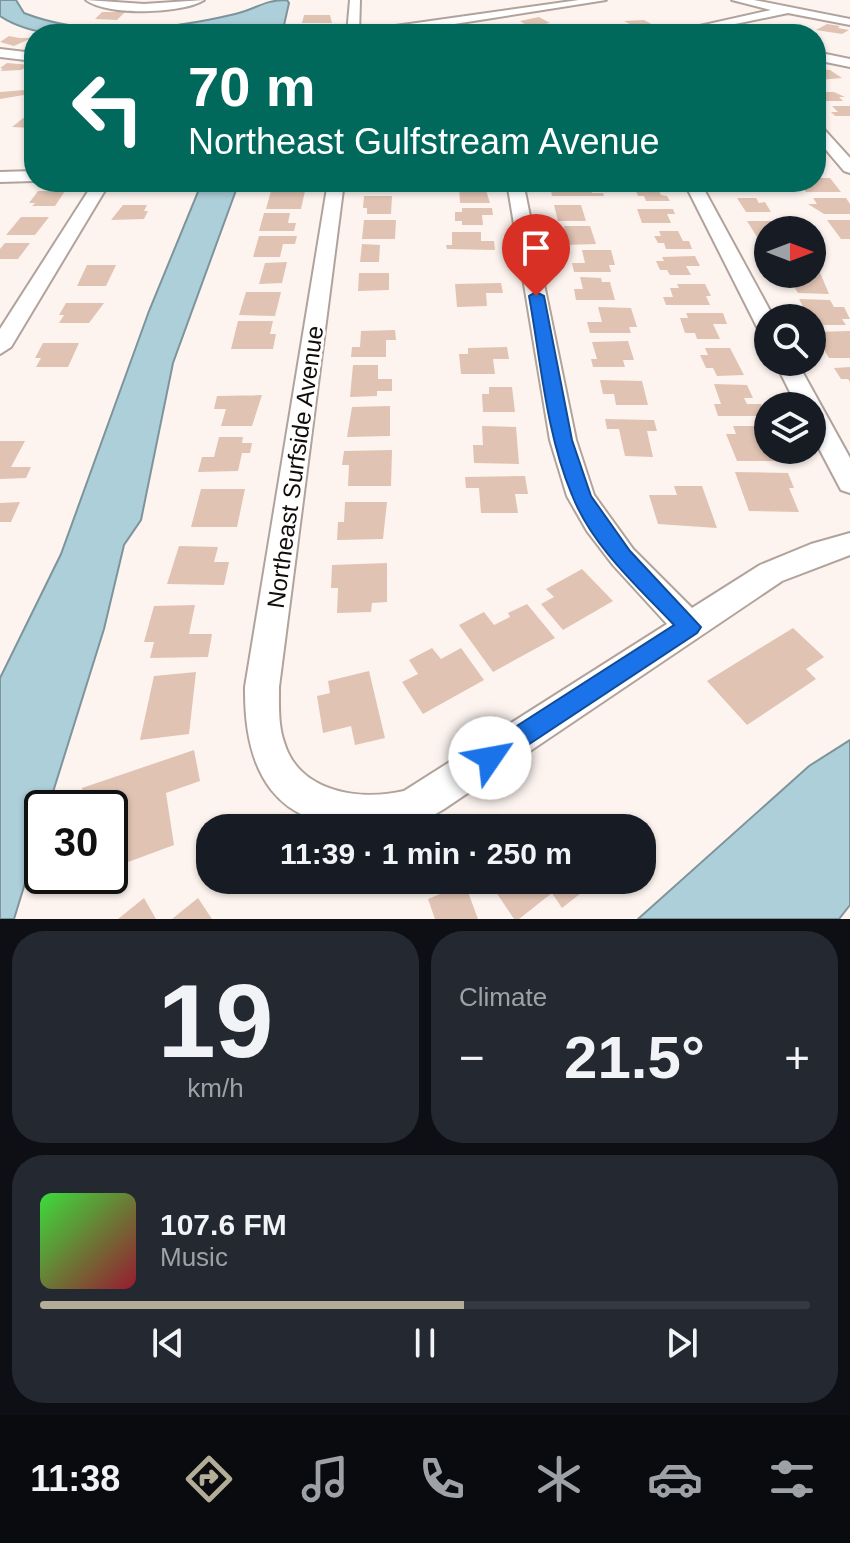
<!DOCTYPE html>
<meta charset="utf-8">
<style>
:root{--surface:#171b24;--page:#242831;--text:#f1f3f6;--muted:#9ea1a6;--line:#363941;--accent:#b3ad98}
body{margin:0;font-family:Arial,sans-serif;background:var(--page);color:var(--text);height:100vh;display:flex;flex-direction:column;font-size:30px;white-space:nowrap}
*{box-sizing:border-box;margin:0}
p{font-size:26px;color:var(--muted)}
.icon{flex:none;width:44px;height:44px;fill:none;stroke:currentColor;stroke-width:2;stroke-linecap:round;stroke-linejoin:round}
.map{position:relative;height:919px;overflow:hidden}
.drawer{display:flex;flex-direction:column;gap:12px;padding:12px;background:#0d0f14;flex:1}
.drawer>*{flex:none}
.top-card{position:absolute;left:24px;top:24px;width:802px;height:168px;border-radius:32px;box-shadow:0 2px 6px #0004;background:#00695c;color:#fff;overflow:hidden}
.needle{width:52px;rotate:90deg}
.fabs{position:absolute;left:754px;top:216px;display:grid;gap:16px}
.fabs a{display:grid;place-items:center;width:72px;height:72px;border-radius:50%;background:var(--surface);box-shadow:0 2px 6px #0004;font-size:40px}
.speed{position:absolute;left:24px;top:790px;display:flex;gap:16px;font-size:40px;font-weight:700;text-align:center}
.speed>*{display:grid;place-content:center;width:104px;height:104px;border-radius:50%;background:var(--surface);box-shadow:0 2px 6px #0004;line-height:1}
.speed .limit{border:4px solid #111;border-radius:12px;background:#fff;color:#111}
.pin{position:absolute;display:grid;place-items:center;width:68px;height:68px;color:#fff;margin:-82px -34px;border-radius:50% 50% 50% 0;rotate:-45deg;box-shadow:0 0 8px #0007}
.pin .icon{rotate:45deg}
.me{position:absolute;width:88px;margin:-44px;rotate:57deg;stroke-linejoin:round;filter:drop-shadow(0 0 6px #0008)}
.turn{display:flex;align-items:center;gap:28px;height:168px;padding:0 32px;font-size:36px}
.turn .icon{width:104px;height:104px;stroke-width:2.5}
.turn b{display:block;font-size:56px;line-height:68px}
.big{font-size:60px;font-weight:800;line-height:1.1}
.drawer .widget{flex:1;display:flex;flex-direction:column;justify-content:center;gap:12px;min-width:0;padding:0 28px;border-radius:32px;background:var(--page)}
.drawer .dial{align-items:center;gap:0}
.dial b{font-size:104px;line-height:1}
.song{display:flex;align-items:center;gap:24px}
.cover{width:96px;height:96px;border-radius:12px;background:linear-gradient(135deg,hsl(120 70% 55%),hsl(350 70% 35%))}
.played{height:8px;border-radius:4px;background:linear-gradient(90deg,var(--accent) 55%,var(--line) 55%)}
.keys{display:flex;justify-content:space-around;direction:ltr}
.heat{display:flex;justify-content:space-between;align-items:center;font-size:44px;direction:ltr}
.drawer .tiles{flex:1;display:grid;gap:12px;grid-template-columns:1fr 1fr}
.widget:last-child{grid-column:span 2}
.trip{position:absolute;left:196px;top:814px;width:460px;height:80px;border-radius:32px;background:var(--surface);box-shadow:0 2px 6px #0004;font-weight:800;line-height:80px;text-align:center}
.dock{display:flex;height:128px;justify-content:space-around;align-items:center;background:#090b0e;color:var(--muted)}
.dock .icon{width:56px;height:56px}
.dock .on{color:var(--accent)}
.dock b{font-size:36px;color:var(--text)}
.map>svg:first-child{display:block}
.water{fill:#accfd9;stroke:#7e949b;stroke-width:2}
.building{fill:#e0c3b3}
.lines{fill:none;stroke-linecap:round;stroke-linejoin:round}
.minor-casing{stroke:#b1a39b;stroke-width:4}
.minor{fill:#fff;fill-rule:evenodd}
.route{fill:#1a73e8;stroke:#114b97;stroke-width:2}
.labels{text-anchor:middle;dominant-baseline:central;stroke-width:6;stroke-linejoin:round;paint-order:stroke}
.street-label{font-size:24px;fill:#110c09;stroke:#fff}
</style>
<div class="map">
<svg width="850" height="919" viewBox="0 0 850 919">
<rect width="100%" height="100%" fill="#fdf4ef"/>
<path class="water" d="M 0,0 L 16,0 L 24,13 C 88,38 169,30 235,14 C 257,9 263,0 287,0 L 289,3 L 282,34 C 239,34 195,34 152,34 C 104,33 42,44 0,16 Z
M 202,182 L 239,182 L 173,363 L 141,520 L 124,545 L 104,629 L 48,808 L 42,808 L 42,828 L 14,919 L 0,919 L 0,678 L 61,554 L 149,311 Z
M 850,740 L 850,905 L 839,919 L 638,919 L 809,766 Z"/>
<path class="building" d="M 102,12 L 125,12 L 117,20 L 95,19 Z
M 304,15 L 330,15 L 332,23 L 302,23 Z
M 539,17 L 550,23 L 529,27 L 520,21 Z
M 644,20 L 657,27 L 637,28 L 624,21 Z
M 827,24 L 840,26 L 838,28 L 849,30 L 842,34 L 816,30 Z
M 488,25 L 500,34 L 472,34 L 466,30 Z
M 761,26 L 772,28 L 769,30 L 782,34 L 749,32 Z
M 9,36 L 19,38 L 32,38 L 14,46 L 0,42 Z
M 7,63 L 30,65 L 21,70 L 0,71 L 3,69 L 0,68 Z
M 816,69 L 830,70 L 842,78 L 818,80 Z
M 25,90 L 24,95 L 0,99 L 0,92 Z
M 816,92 L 834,92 L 845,97 L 839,97 L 843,101 L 821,101 Z
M 832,106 L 850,106 L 850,116 L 835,116 L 831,112 L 838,112 Z
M 27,115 L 34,115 L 34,125 L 31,128 L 12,127 Z
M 816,178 L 830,178 L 841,192 L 806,192 L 799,182 L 816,182 Z
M 260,182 L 302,182 L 301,187 L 258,188 Z
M 723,182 L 756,182 L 759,187 L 753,187 L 756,191 L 729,191 Z
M 556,183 L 594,183 L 595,186 L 590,186 L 592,193 L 603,193 L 604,196 L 552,196 L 551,191 L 558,191 Z
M 459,186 L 485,187 L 490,203 L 460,203 Z
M 640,186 L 657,186 L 661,195 L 667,196 L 670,201 L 646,201 L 644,196 L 638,196 L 636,191 L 642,191 Z
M 38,191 L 65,191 L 55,206 L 32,206 L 35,203 L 29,203 Z
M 271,191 L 305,191 L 301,209 L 266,209 Z
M 364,196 L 392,196 L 391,214 L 367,214 L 367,208 L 363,208 Z
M 737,198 L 756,198 L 759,203 L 765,202 L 771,212 L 746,212 Z
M 813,198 L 846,198 L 850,204 L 850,214 L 824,214 L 808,204 L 817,204 Z
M 123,205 L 147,205 L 144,211 L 148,211 L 144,219 L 111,220 Z
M 554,205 L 581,205 L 586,221 L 558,221 Z
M 462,208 L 492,208 L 493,215 L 482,215 L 483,225 L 462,225 L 462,221 L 455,221 L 455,212 L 462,212 Z
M 637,209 L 673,209 L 675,214 L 667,214 L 671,223 L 642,223 Z
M 264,213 L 290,213 L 288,223 L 296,223 L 294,231 L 259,231 Z
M 21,217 L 49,217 L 35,235 L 6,235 Z
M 364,220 L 396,220 L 395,239 L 362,239 Z
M 827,220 L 850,220 L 850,239 L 841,239 Z
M 747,221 L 776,221 L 782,230 L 768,230 L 768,237 L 757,237 Z
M 564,226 L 590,226 L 596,244 L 566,245 Z
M 659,231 L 678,231 L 683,241 L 689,241 L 692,249 L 666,249 L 664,243 L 658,243 L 654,236 L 661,236 Z
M 452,232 L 481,232 L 481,241 L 494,241 L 495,250 L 447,249 L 446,245 L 452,245 Z
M 259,236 L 297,236 L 295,244 L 283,244 L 280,257 L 253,257 Z
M 5,243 L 30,243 L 18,259 L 0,259 L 0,249 Z
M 362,244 L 380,245 L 379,262 L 360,262 Z
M 582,250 L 611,250 L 615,265 L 609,265 L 611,272 L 574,272 L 572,263 L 585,263 Z
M 695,256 L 700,266 L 686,266 L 691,275 L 670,275 L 667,270 L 660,270 L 656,261 L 664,261 L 662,257 Z
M 287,262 L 282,283 L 259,284 L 265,263 Z
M 87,265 L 116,265 L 106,286 L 77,286 Z
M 812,270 L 819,270 L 829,294 L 798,293 L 791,282 L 784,282 L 779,274 L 812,274 Z
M 359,273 L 389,273 L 389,290 L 358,291 Z
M 580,277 L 601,278 L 602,282 L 610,282 L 615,300 L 576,300 L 574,289 L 583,289 Z
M 501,283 L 503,293 L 486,293 L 487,306 L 457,307 L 455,284 Z
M 677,284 L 705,284 L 711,296 L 706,296 L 710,305 L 666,305 L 663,297 L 673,297 L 670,288 L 679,288 Z
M 246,292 L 281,292 L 275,316 L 239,315 Z
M 799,299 L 830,300 L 834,307 L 844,307 L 850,319 L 842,319 L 846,325 L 813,325 Z
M 66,303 L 104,303 L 89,323 L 59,323 L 64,315 L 59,315 Z
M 598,307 L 631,308 L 637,327 L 629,327 L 631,333 L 590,333 L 587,322 L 602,322 Z
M 686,313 L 723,313 L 727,324 L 713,324 L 720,339 L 697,339 L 695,333 L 685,333 L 680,318 L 688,318 Z
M 238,321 L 273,321 L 270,334 L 276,334 L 273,349 L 231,349 Z
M 395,330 L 396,340 L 386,340 L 386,357 L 351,357 L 352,347 L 360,347 L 361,331 Z
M 850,331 L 850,358 L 829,358 L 813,332 Z
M 628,341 L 634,360 L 623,360 L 625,367 L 593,367 L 591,359 L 597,359 L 592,342 Z
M 43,343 L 79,343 L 68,367 L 36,367 L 41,358 L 35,358 Z
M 507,347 L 509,359 L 493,359 L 495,374 L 461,374 L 459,354 L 468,354 L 468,348 Z
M 705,348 L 730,348 L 744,375 L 717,376 L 713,368 L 706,368 L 700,355 L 708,355 Z
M 353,365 L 378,365 L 378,379 L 392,379 L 392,391 L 377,391 L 377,396 L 350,397 Z
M 850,367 L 850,382 L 848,379 L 841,379 L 834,368 Z
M 600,380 L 642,381 L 648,405 L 616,405 L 614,394 L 603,394 Z
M 714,384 L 747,385 L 753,398 L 744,398 L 747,404 L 761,404 L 767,416 L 718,416 L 714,404 L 721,404 Z
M 489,387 L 512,387 L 515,412 L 483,412 L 482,394 L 489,394 Z
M 262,395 L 252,426 L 221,426 L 226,409 L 214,409 L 217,396 Z
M 390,406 L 390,436 L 347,437 L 352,407 Z
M 605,419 L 654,420 L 657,431 L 647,431 L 653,457 L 625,456 L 619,429 L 607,429 Z
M 482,426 L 516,427 L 519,464 L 474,463 L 473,445 L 483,445 Z
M 733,426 L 759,426 L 768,450 L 781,450 L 786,461 L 737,461 L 726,434 L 736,434 Z
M 219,437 L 243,437 L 242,443 L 252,443 L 250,453 L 242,453 L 238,471 L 198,472 L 202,457 L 214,457 Z
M 0,441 L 25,441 L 11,467 L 31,467 L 26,478 L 0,479 Z
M 392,450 L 391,486 L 348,486 L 349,465 L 342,465 L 344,451 Z
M 735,472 L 788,473 L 794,488 L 789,488 L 799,512 L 749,511 Z
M 525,476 L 528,494 L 515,494 L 518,513 L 481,513 L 479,488 L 466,488 L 465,477 Z
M 674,486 L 702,486 L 717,528 L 658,524 L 649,495 L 677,495 Z
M 201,489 L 245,489 L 237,527 L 191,527 Z
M 20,502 L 11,522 L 0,522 L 0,503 Z
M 345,502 L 387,502 L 383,539 L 337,540 L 338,522 L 344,522 Z
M 179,546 L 218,547 L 214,562 L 229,562 L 224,585 L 167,584 Z
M 387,563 L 387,602 L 372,603 L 371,612 L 337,613 L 338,588 L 331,588 L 332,565 Z
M 582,569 L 613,601 L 563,630 L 541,604 L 554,597 L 546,589 Z
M 527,604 L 555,638 L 493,672 L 459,625 L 484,612 L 494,625 L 510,617 L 508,613 Z
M 195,605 L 189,634 L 212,634 L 208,657 L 150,658 L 154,642 L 144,642 L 154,606 Z
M 793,628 L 824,657 L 806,669 L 816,679 L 747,725 L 707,681 Z
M 432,648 L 441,659 L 461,648 L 484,680 L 423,714 L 402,682 L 418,674 L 409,660 Z
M 369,671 L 385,738 L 355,745 L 351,726 L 323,733 L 317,696 L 330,693 L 328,681 Z
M 196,672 L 189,734 L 140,740 L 154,676 Z
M 194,750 L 200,781 L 166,793 L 174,845 L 112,868 L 110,808 L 84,808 L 82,788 Z
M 488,880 L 571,880 L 581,893 L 562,908 L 552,893 L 519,919 L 514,919 Z
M 465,884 L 478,919 L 435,919 L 428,899 Z
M 144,898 L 156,919 L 118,919 Z
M 198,898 L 212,919 L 172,919 Z"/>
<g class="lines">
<defs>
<path id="minor" d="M 86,0 L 144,4 L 204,0 C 182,14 107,16 86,0 Z
M 350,0 L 360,0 L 359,34 L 347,34 Z
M 579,0 L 606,0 L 391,34 L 361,34 L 367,30 Z
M 732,0 L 754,0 L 850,19 L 850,25 L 788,13 L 687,34 L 664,34 L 771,10 Z
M 0,49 L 34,53 L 34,61 L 0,57 Z
M 816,52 L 850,59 L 850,67 L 816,60 Z
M 816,124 L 821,126 L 850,158 L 850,173 L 844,171 L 816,138 Z
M 34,171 L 34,181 L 0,182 L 0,172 Z
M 94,182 L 110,182 L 11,347 L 0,354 L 0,329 Z
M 328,182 L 344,182 L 279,687 C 279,705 278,725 284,742 C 299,793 360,801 404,791 L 667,624 L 613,565 L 587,531 L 567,496 L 550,440 L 507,182 L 523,182 L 576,440 L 594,495 L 633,549 L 692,608 L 760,565 L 811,544 L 850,533 L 850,555 L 782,581 L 444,809 C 416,826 400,828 368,828 C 275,828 244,773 245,687 Z
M 684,182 L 700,182 L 774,318 L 768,318 L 768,333 L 757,327 Z
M 775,362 L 797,362 L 850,458 L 850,493 L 841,490 L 812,435 L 812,406 L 797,406 Z"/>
</defs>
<use href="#minor" class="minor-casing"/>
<use href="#minor" class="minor"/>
</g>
<path class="route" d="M 536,292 L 544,296 L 572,440 L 591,496 L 630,551 L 701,627 L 697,633 L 490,770 L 481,766 L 478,758 L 481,749 L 674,625 C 637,586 592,546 572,495 C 546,433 541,362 529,296 Z"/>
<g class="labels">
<g class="street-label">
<text transform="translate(295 467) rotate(-82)">Northeast Surfside Avenue</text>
</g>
</g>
</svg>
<div class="fabs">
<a><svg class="needle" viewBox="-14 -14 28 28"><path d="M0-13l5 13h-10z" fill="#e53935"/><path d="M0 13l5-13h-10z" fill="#9ea1a6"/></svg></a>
<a><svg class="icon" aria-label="search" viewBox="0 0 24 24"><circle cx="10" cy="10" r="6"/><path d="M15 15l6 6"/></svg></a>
<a><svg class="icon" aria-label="layers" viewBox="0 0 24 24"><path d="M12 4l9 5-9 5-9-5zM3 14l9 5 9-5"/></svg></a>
</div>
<div class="speed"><div class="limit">30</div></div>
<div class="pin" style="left:536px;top:296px;background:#d93025"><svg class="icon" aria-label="arrive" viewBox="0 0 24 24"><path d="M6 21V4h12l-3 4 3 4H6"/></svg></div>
<svg class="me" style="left:490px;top:758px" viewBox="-20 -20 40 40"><circle r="19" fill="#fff"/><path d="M0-13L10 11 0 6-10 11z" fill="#1a73e8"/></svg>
<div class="trip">11:39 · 1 min · 250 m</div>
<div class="top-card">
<div class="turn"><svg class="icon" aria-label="left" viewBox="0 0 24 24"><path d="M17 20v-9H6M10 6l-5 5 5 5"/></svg><div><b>70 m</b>Northeast Gulfstream Avenue</div></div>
</div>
</div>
<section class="drawer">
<div class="tiles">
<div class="widget dial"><b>19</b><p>km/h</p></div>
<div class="widget"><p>Climate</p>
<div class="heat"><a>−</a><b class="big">21.5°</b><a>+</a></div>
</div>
<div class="widget">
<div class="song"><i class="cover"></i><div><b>107.6 FM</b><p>Music</p></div></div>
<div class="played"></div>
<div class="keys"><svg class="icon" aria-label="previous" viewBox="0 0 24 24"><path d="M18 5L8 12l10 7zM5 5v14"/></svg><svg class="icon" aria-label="pause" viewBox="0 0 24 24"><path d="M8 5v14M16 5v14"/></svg><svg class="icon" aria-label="next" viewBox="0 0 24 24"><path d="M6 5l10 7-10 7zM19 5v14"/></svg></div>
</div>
</div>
</section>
<nav class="dock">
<b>11:38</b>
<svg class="icon on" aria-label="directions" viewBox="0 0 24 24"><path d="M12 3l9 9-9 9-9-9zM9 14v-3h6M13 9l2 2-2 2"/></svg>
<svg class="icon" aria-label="music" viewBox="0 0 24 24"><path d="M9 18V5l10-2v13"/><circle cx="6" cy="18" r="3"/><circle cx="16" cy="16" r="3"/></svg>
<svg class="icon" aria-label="phone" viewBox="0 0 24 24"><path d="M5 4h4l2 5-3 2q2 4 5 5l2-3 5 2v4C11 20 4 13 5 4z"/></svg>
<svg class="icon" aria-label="climate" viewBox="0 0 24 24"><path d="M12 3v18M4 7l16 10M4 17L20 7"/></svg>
<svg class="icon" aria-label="car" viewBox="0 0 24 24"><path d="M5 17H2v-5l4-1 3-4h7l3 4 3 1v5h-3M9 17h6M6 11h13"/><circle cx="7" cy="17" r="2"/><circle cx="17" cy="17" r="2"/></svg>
<svg class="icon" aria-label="filters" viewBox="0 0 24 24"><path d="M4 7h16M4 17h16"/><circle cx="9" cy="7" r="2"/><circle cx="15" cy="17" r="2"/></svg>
</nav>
